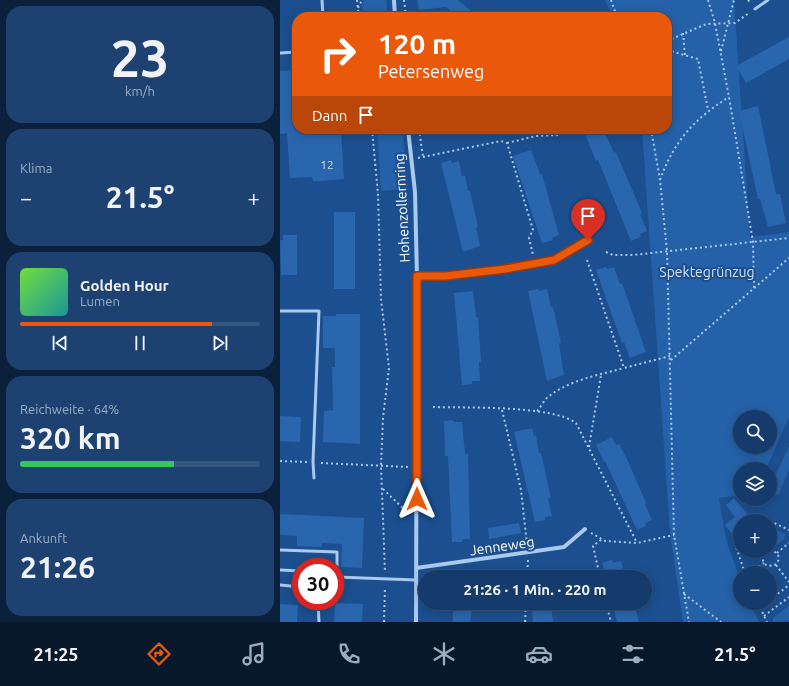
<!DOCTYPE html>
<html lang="de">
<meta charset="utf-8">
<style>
:root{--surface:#143b6b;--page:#1d4271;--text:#f1f3f6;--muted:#9dadc1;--line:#33557e;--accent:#ea580c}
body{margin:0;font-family:Ubuntu,sans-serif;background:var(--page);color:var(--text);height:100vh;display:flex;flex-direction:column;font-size:15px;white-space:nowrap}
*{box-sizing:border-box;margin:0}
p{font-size:13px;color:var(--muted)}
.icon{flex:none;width:22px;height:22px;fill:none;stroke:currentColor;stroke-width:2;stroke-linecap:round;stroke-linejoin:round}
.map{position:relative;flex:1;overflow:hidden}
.panel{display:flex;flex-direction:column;gap:6px;padding:6px;background:#0b203b;width:280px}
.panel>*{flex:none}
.hud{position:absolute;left:12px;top:12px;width:380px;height:122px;border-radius:16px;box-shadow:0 2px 10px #0003,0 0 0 1px var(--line);background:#ea580c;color:#fff;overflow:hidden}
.fabs{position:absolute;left:453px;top:410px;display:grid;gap:8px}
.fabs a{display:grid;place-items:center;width:44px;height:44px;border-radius:50%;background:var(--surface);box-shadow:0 2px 10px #0003,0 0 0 1px var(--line);font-size:20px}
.speed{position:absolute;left:12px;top:558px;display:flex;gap:8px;font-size:20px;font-weight:700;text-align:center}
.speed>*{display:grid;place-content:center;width:52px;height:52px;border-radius:50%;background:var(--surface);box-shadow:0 2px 10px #0003,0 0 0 1px var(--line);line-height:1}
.speed .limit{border:6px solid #d22;background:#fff;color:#111}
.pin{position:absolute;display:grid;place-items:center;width:34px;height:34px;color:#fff;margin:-41px -17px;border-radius:50% 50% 50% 0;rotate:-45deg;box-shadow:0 0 4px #0007}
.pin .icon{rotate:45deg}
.me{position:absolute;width:44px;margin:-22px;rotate:0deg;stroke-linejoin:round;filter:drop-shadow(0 0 3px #0008)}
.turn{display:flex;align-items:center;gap:14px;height:84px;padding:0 20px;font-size:18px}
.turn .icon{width:52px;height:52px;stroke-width:2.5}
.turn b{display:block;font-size:28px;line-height:34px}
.then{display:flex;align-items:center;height:38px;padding:0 20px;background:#0003;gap:8px;font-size:15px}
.big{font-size:30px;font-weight:700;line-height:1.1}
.panel .widget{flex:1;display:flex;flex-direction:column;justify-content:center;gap:6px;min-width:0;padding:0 14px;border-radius:16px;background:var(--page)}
.panel .dial{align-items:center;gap:0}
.dial b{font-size:52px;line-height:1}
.song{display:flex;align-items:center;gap:12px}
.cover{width:48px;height:48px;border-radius:6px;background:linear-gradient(135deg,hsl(100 70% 55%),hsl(180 70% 35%))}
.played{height:4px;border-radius:2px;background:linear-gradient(90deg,var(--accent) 80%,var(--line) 80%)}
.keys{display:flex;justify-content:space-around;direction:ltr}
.heat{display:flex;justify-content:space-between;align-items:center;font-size:22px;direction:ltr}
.charge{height:6px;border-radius:3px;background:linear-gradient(90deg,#34c759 64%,var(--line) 0)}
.trip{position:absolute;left:138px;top:570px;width:234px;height:40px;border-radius:20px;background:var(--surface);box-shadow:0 2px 10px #0003,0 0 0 1px var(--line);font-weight:700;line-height:40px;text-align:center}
.menu{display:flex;height:64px;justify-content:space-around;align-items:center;background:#08182b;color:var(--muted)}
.menu .icon{width:28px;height:28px}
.menu .selected{color:var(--accent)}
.menu b{font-size:18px;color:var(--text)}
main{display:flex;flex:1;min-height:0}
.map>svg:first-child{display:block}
.green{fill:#2461a8;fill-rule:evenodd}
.building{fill:#2a66ad}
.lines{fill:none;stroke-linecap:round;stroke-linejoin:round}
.path{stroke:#a9c9ee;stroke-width:2;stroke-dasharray:2 3;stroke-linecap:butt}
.lane{stroke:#a9c9ee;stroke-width:3}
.street{stroke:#a9c9ee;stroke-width:4}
.route-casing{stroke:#983908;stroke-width:10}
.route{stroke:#ea580c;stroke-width:7}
.labels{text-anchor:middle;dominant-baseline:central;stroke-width:4;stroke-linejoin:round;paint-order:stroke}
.number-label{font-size:12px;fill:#cad9ea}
.street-label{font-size:14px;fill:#fff;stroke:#1b4f8f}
.park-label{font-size:14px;fill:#cfe3fa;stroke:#1b4f8f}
</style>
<main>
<section class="panel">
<div class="widget dial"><b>23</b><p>km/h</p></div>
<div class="widget"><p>Klima</p>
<div class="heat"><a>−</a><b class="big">21.5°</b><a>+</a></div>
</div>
<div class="widget">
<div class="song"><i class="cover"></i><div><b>Golden Hour</b><p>Lumen</p></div></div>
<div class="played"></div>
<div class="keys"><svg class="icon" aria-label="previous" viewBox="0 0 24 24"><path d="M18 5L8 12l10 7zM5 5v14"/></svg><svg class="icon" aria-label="pause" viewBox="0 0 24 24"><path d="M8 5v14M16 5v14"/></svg><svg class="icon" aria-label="next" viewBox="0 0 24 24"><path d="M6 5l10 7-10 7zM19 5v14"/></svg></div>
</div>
<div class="widget"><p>Reichweite · 64%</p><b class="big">320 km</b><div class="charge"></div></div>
<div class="widget"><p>Ankunft</p><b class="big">21:26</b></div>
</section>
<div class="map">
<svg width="509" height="622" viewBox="0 0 509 622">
<rect width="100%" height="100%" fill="#1b4f8f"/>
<path class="green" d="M 84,0 L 106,0 L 108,17 L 83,17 L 82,5 Z
M 325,0 L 454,0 L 470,237 L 509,232 L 509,417 L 486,469 L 460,469 L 460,495 L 439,498 L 446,539 L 460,580 L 460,603 L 470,603 L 479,622 L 403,622 L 390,533 L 362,129 L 387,129 L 387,17 L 333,17 ZM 460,417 L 490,417 L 490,447 L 460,447 Z
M 97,129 L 122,129 L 128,187 L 121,189 L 101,191 Z
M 509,446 L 509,469 L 499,495 L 490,492 L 490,487 Z
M 490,527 L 505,534 L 505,538 L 498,544 L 490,543 Z
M 509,606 L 509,621 L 493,622 L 493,618 Z"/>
<path class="building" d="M 137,0 L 178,0 L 198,17 L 178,17 L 166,7 L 139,10 Z
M 509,37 L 509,59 L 466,83 L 456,66 Z
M 17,70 L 17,129 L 61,129 L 64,179 L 40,181 L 33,181 L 32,177 L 10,178 L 7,133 L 0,134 L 0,71 Z
M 478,106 L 496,194 L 500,194 L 506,223 L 488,227 L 480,199 L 478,199 L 459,111 Z
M 303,129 L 323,129 L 334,153 L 336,152 L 362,213 L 360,214 L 367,231 L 360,234 L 361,237 L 351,241 L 318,160 L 316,161 Z
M 251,150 L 260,174 L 262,174 L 279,235 L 272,238 L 273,240 L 262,243 L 233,156 Z
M 171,160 L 172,163 L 179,161 L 182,176 L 185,176 L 188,191 L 190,191 L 198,227 L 196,228 L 200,246 L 183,252 L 161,163 Z
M 54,212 L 75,212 L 75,289 L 54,289 Z
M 3,235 L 17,235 L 17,275 L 1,275 L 0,240 L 3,240 Z
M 326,267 L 327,269 L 334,267 L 340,284 L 342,283 L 366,352 L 350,358 L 344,342 L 342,343 L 316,270 Z
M 258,289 L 259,291 L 267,289 L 271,307 L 273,307 L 281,343 L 279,344 L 284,375 L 267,381 L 248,291 Z
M 193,291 L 196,317 L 198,317 L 201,362 L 199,362 L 200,381 L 192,381 L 192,384 L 182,385 L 174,293 Z
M 56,314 L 80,314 L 80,444 L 43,442 L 44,411 L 53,410 L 52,367 L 55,367 L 55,348 L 43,348 L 43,316 L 56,316 Z
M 0,416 L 21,417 L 20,442 L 0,441 Z
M 173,420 L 173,422 L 182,422 L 185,454 L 188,454 L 190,539 L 183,539 L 182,542 L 172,542 L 168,456 L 165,456 L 164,421 Z
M 252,428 L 254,436 L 256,436 L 259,453 L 261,453 L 271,498 L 268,498 L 272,516 L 265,517 L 265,520 L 255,522 L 234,432 Z
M 332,437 L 336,445 L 339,444 L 347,459 L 366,503 L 365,504 L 372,520 L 365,523 L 366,526 L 357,530 L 325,461 L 324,462 L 316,445 Z
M 454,498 L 473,521 L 460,521 L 460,527 L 452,534 L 445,525 L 455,517 L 446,505 Z
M 0,514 L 84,518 L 82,568 L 61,567 L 62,544 L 42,543 L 42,547 L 17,546 L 17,536 L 0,535 Z
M 239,523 L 241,533 L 209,539 L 208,528 Z
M 332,560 L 333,563 L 341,561 L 345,577 L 326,577 L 322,563 Z
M 55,603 L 83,604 L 82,622 L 54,622 Z
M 173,603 L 193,603 L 190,622 L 173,622 Z
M 251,603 L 271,603 L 273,622 L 253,622 Z
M 332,603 L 354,603 L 359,622 L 337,622 Z
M 0,604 L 18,605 L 17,622 L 0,622 Z"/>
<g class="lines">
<path class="path" d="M 77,0 L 79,17
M 124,0 L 126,17
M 331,0 L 337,17
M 428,0 L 435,23 L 449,97 L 473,242 L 474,288
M 468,0 L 471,4
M 78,8 L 82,0
M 403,33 L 405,55
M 387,41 L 426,24 L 455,23 L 469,13
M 387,50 L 418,59 L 428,110
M 441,51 L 454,0
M 92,129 L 98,194 L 101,299 L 109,368 L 103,418 L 101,466 L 105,572
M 139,129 L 143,157
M 371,129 L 380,180 L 387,251 L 394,535 L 409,622
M 227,143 L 256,136 L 280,135 L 287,129
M 138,158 L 221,141 L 227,143 L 253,230 L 249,238 L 253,255
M 380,180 C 394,141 414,119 449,97
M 326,252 L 333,255 L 353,255 L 509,238
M 307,260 L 344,368 L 390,356
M 391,360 L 509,258
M 153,407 C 186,408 272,405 296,423 L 357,543
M 222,410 L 241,490 L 247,544
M 257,411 C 261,407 264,400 268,397 C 289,380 319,375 344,368
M 309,447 L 321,375
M 0,461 L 27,462
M 41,463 L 129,467
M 103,489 L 129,514
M 480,521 L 483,518 L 489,521
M 490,521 L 509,530
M 311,533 L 325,541 L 357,543 L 394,535
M 460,536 L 454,541 L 465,573
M 487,551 L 483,556 L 483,561 L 486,565 L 493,566 C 499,563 500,558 497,553 L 490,550
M 497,553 L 509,543
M 496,565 L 509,582
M 471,573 L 484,563
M 247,577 L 248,560
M 320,577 L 313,546 L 322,539
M 404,594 L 441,622
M 490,600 L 509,585
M 326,603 L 331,622
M 478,603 L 487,622
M 480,608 L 487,603
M 484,616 L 509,597
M 104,622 L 105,587
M 245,622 L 246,603"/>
<path class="lane" d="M 42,0 L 43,17
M 475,9 L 488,0
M 0,53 L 17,52
M 0,311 L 39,311 L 33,462 L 34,478
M 0,550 L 57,552 L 57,577
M 0,570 L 21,571
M 56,577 L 136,580
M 0,585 L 21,587
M 38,601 L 39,622"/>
<path class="street" d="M 114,0 L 115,17
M 128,129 L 135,192 L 137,277 L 136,622
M 137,277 L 166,276 L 225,269 L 274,260 L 308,240
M 136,568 L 284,547 L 305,529"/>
</g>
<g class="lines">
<defs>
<path id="route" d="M 137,499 L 137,276 L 166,276 L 225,269 L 274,260 L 308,240"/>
</defs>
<use href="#route" class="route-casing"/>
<use href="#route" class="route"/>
</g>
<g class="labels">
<g class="number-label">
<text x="47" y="164">12</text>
</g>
<g class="street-label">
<text transform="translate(122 208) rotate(-93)">Hohenzollernring</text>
<text transform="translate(222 546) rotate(-8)">Jenneweg</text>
</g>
<g class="park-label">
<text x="427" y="272">Spektegrünzug</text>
</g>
</g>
</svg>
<div class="fabs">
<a><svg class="icon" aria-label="search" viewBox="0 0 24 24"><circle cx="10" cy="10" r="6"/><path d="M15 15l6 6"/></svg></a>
<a><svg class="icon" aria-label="layers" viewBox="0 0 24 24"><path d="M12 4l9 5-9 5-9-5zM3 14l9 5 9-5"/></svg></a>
<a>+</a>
<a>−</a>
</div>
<div class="speed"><div class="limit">30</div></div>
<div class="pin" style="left:308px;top:240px;background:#d93025"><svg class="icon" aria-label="arrive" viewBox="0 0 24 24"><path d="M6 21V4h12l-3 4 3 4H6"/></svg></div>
<svg class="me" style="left:137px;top:499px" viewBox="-20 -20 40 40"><path d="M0-17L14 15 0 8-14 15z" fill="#ea580c" stroke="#fff" stroke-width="4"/></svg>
<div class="trip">21:26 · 1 Min. · 220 m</div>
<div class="hud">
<div class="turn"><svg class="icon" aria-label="right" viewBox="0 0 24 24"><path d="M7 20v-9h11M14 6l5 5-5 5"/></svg><div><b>120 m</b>Petersenweg</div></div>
<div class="then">Dann<svg class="icon" aria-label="arrive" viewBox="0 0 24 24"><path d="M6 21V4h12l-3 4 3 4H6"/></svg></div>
</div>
</div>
</main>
<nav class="menu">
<b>21:25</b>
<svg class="icon selected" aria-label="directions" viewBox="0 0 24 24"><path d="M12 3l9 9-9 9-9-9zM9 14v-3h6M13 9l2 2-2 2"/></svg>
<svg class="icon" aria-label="music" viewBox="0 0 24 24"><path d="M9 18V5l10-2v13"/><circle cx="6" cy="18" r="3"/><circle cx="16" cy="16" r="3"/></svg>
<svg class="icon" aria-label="phone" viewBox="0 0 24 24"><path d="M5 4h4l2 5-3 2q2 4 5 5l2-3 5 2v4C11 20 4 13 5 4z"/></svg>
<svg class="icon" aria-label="climate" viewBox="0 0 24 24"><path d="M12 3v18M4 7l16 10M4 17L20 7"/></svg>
<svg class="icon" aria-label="car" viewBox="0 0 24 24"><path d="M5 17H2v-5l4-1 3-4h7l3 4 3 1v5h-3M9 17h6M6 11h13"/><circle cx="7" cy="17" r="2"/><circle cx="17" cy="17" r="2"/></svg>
<svg class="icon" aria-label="filters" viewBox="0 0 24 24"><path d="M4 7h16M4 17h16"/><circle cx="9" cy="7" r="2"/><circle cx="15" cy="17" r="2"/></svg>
<b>21.5°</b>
</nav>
